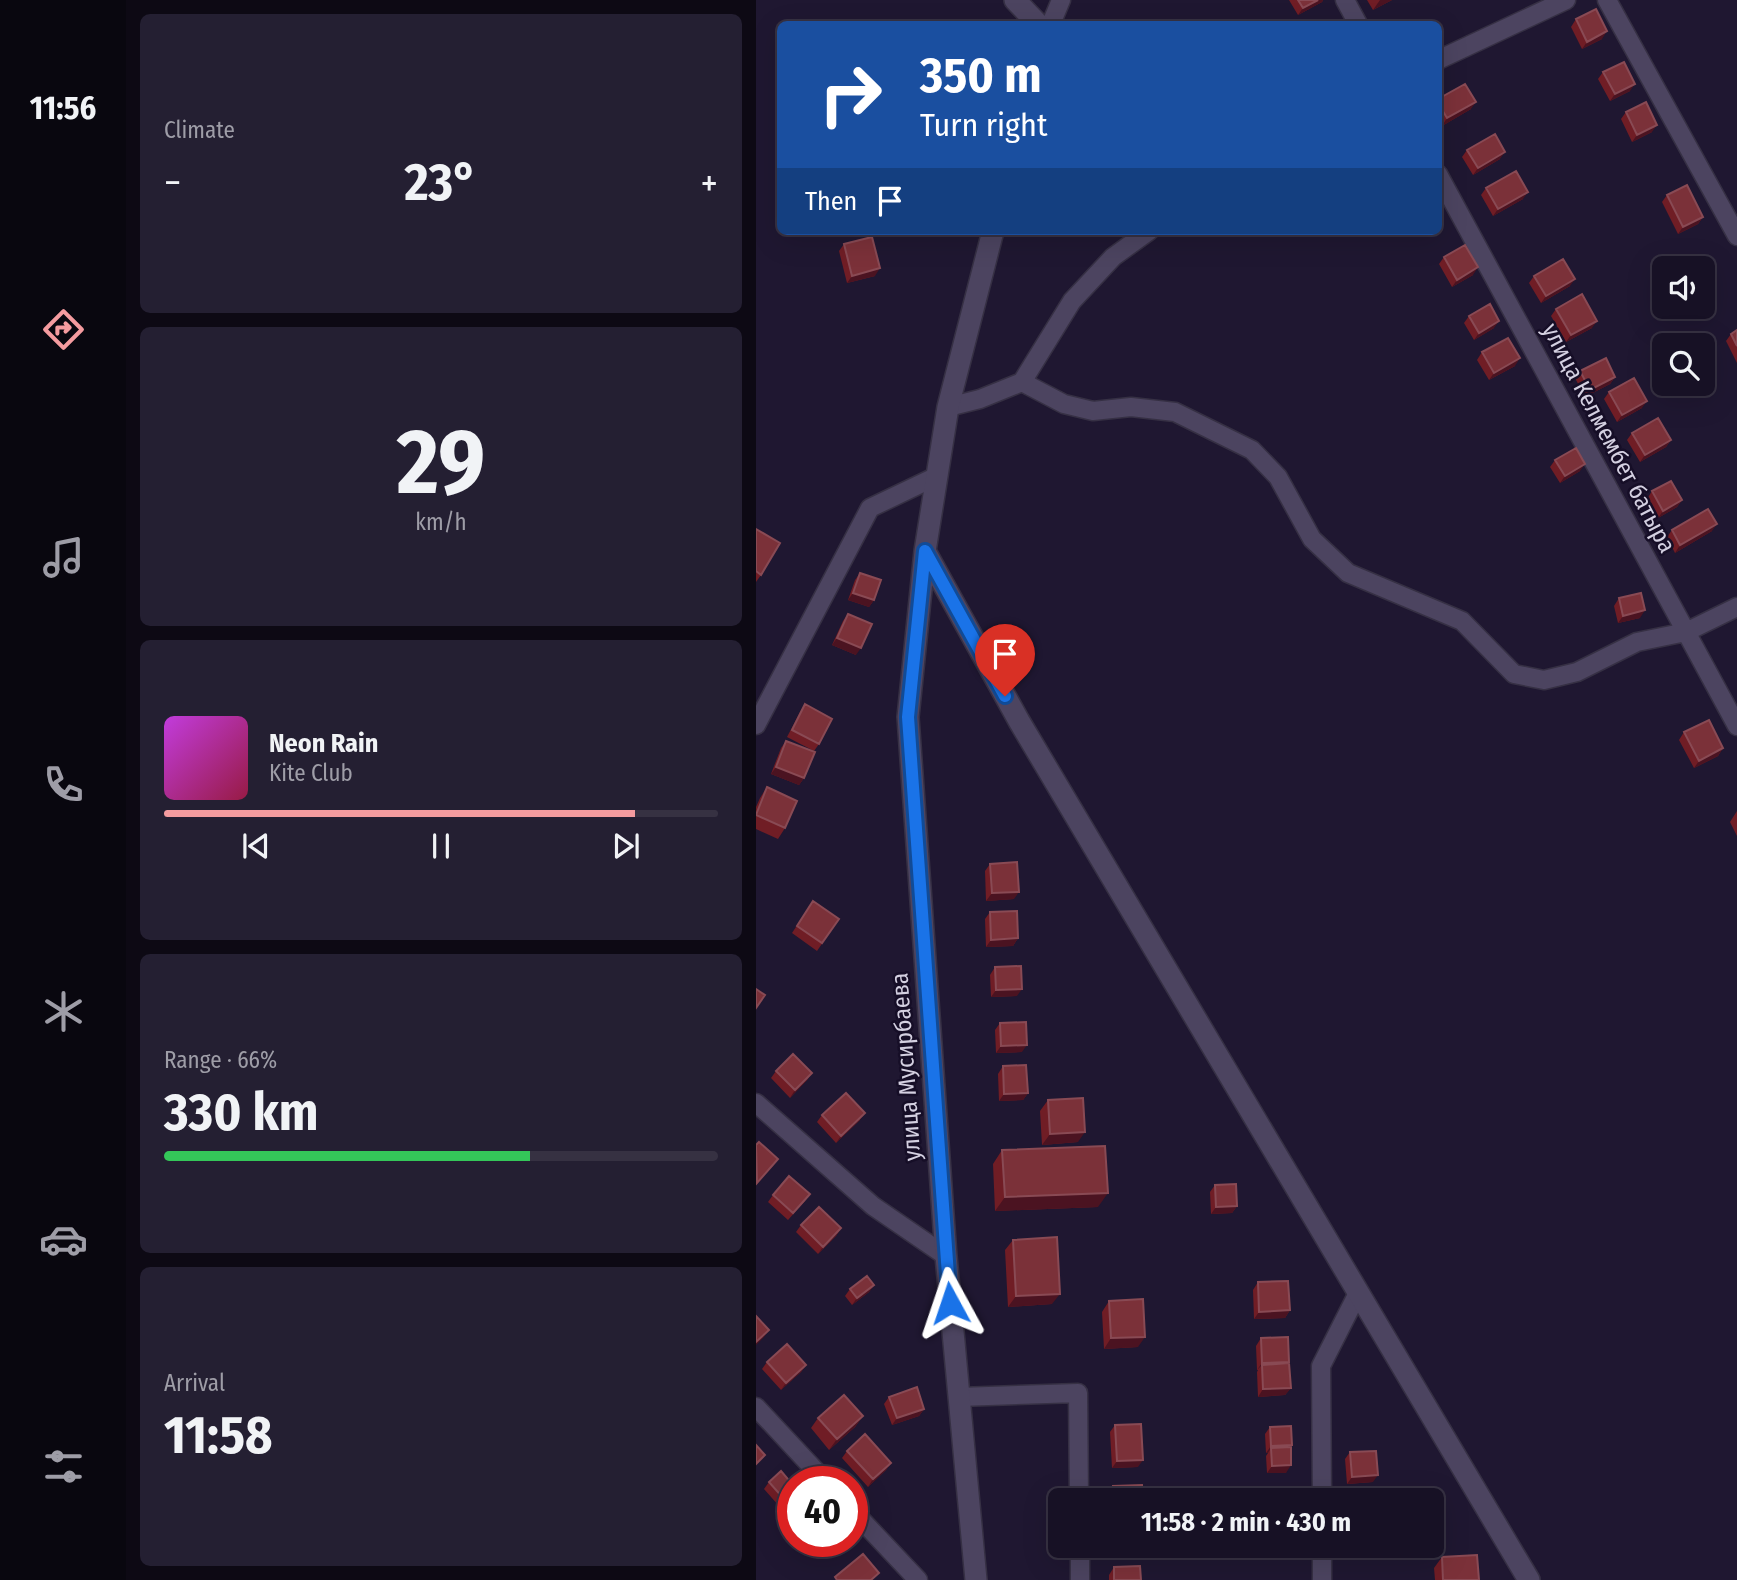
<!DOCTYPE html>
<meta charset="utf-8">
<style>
:root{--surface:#171125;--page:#241f32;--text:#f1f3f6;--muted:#9e9da7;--line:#363142;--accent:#f49b9f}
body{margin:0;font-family:"Fira Sans Condensed",sans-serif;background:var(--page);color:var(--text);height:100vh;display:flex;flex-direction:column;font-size:26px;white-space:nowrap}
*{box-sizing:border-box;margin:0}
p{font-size:23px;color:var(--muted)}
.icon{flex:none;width:38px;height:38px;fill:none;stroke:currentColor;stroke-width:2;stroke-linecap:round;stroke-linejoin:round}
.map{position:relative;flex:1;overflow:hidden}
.panel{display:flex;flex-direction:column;gap:14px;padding:14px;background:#0d0914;width:630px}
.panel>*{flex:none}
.banner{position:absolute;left:21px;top:21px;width:665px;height:214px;border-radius:10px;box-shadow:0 7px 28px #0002,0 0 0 2px var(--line);background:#1a4fa0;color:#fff;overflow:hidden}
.buttons{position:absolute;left:896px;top:256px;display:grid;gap:14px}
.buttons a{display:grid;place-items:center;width:63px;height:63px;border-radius:10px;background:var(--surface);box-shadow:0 7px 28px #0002,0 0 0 2px var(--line);font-size:35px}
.speed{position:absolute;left:21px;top:1466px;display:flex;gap:14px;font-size:35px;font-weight:700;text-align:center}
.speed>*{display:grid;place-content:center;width:91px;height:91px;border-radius:50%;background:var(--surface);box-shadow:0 7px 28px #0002,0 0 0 2px var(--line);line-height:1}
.speed .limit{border:10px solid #d22;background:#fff;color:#111}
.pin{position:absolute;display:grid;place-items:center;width:60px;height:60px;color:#fff;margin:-72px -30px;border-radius:50% 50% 50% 0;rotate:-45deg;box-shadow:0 0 7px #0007}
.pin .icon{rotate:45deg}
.me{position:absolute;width:77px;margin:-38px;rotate:355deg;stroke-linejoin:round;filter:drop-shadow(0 0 5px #0008)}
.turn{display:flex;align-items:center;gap:24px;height:147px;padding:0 28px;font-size:32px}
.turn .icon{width:91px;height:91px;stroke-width:2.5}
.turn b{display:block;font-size:49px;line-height:60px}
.then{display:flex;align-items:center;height:66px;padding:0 28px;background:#0003;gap:14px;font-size:26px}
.big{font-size:52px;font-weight:700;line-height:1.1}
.panel .card{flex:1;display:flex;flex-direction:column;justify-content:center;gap:10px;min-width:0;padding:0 24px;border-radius:10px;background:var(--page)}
.panel .dial{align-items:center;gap:0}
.dial b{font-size:91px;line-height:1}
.song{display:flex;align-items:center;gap:21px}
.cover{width:84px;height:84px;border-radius:10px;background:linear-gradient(135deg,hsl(290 70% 55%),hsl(340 70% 35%))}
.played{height:7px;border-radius:4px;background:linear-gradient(90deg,var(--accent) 85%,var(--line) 85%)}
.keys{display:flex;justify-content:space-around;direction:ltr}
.heat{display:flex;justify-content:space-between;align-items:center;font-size:38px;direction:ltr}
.charge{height:10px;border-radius:5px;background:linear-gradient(90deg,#34c759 66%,var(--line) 0)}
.trip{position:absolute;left:292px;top:1488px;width:396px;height:70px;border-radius:10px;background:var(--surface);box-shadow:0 7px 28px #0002,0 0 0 2px var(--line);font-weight:700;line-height:70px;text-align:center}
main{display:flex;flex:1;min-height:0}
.tab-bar{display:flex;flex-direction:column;width:126px;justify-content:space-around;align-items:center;background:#09070f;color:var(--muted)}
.tab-bar .icon{width:49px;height:49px}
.tab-bar .on{color:var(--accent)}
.tab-bar b{font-size:32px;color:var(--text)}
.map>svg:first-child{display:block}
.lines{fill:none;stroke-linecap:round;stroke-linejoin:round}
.street-casing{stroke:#363044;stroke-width:21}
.secondary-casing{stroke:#363044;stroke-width:24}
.street{stroke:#4c4460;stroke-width:18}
.secondary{stroke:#4c4460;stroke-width:21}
.wall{fill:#701d25}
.shaded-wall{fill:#4b1321}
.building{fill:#7b3139;stroke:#894a54;stroke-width:2}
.route-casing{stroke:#114b97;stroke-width:18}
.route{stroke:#1a73e8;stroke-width:12}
.labels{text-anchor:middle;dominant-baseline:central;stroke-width:5;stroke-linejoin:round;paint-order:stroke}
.street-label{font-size:24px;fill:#d4d0e1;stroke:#160e27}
</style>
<main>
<nav class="tab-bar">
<b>11:56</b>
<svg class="icon on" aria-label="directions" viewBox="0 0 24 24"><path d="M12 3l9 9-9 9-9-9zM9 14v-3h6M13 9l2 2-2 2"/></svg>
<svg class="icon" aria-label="music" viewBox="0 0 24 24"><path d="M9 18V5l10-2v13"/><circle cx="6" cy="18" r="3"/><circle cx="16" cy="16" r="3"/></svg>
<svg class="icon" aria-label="phone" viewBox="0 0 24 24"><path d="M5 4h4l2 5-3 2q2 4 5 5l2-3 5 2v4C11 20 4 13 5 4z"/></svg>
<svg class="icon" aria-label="climate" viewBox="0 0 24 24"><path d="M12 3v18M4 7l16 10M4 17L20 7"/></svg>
<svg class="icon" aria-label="car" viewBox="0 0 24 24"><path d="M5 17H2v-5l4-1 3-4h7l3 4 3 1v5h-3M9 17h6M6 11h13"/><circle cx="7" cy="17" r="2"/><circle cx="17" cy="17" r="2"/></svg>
<svg class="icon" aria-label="filters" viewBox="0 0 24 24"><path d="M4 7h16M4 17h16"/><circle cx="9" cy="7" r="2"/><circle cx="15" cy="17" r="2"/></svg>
</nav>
<section class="panel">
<div class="card"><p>Climate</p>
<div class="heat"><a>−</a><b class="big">23°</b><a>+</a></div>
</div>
<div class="card dial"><b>29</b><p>km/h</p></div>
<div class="card">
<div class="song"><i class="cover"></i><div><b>Neon Rain</b><p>Kite Club</p></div></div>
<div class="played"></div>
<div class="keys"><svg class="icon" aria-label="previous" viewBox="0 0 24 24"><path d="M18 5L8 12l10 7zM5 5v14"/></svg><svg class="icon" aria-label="pause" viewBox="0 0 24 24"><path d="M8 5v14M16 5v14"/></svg><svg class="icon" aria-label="next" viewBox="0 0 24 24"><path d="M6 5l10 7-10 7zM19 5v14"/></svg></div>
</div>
<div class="card"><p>Range · 66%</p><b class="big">330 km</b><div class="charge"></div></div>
<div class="card"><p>Arrival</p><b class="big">11:58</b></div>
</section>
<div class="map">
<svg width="981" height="1580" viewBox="0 0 981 1580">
<rect width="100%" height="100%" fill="#1f1731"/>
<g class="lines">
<defs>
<path id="street" d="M 589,0 L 602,24
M 851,0 L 981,236
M 295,24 L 305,0
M 682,60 L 810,0
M 682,174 L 981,726
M 266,382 L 308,404 L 337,411 L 375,407 L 419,412 L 496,450 L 522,477 L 556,539 L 592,573 L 706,621 L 758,674 L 788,680 L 821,672 L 881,642 L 930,632 L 981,607
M 192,407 L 224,399 L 266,382 L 316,301 L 357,257 L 393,231
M 0,725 L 114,508 L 181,476
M 0,1103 L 117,1206 L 190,1256
M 203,1397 L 322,1393 L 323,1500
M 0,1407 L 70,1482
M 566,1500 L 565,1366 L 602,1293
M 96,1510 L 162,1580
M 324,1545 L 324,1580
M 566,1545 L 566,1580"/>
<path id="secondary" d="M 259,0 L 282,24
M 169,551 L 263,721 L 773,1580
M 220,1580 L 190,1256 L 152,717 L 169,551 L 192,407 L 237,231"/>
</defs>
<use href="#street" class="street-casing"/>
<use href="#secondary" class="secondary-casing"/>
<use href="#street" class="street"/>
<use href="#secondary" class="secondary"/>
</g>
<path class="wall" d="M 533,0 L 567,0 L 566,2 L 542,15 Z
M 611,0 L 636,0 L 617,10 Z
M 820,19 L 846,39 L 826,49 L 815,27 Z
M 847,72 L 874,91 L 854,101 L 842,79 Z
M 682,99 L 715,109 L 686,126 L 682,119 Z
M 870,112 L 896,132 L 876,142 L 865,119 Z
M 711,150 L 744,159 L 717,175 L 706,157 Z
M 730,188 L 767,199 L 737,216 L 725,195 Z
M 911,195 L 947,217 L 942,224 L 922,234 L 906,202 Z
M 88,244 L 119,276 L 91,283 L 83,251 Z
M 688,257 L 717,275 L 696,287 L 683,264 Z
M 778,276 L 814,286 L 785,303 L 773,283 Z
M 800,309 L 836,328 L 810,342 L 795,316 Z
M 713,316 L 738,328 L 718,340 L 708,323 Z
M 981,330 L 981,363 L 970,341 L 975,334 Z
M 726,352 L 759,366 L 733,380 L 721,360 Z
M 824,371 L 859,377 L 854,384 L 829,397 L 819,378 Z
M 853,392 L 886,408 L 861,422 L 848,399 Z
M 876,433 L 915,440 L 910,447 L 884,462 L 871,440 Z
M 799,460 L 824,471 L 804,483 L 794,467 Z
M 896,491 L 926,500 L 921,507 L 902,518 L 891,499 Z
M 0,529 L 5,575 L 0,582 Z
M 916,530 L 956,531 L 919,553 L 911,537 Z
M 104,573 L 118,600 L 113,607 L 92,600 L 99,580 Z
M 863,598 L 884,618 L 862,623 L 858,606 Z
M 92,614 L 100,655 L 76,645 L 87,621 Z
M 49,704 L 63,744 L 58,751 L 31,737 L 44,712 Z
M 928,732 L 967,748 L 962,756 L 938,768 L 923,740 Z
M 30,741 L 48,778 L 43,785 L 15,774 L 25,748 Z
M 11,787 L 29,828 L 22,839 L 0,829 L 0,807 L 4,798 Z
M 981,811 L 981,836 L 974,822 Z
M 234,864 L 258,899 L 230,901 L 229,871 Z
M 57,901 L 83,919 L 61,951 L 36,933 Z
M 234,912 L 262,938 L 257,946 L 230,947 L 229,919 Z
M 239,967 L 261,996 L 235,997 L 234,975 Z
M 244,1023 L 266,1052 L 240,1053 L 239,1030 Z
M 247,1066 L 272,1093 L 267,1100 L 243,1101 L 242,1074 Z
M 20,1071 L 56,1073 L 51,1080 L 34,1098 L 15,1078 Z
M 292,1100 L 322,1142 L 286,1145 L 284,1111 Z
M 66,1115 L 104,1120 L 80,1143 L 61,1122 Z
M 246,1150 L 342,1207 L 239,1211 L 237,1164 Z
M 459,1185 L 481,1206 L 476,1213 L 455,1214 L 454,1192 Z
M 17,1195 L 49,1201 L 32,1220 L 12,1202 Z
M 45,1225 L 85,1228 L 80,1236 L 62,1254 L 40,1232 Z
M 257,1240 L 296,1304 L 252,1307 L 249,1250 Z
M 502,1282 L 534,1310 L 529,1318 L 498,1319 L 497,1290 Z
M 118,1285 L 113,1292 L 96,1305 L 89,1296 L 94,1289 Z
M 353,1301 L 382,1347 L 348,1349 L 346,1312 Z
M 505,1338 L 533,1362 L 532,1363 L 535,1388 L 529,1395 L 502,1397 L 501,1372 L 502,1370 L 501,1370 L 500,1346 Z
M 11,1362 L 50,1365 L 45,1372 L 25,1390 L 6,1369 Z
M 133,1397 L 168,1409 L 163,1416 L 136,1425 L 128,1404 Z
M 107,1416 L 99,1427 L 73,1450 L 55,1428 L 62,1418 Z
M 359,1425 L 382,1467 L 356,1468 L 354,1432 Z
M 514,1427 L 536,1445 L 534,1447 L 530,1473 L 511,1473 L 510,1456 L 512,1453 L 510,1453 L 509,1434 Z
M 91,1451 L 135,1463 L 130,1470 L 112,1487 L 86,1458 Z
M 594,1452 L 617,1482 L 591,1484 L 589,1459 Z
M 13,1482 L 37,1485 L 37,1493 L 23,1506 L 8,1489 Z
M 357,1486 L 387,1500 L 352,1500 L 352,1493 Z
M 51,1542 L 80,1542 L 61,1559 L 49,1545 Z
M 686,1557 L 723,1580 L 679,1580 L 678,1568 Z
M 358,1567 L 385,1580 L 353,1580 L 353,1575 Z"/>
<path class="shaded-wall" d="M 562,0 L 567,0 L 566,2 L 542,15 L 547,8 Z
M 624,0 L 636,0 L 617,10 Z
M 851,31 L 846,39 L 826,49 L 831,42 Z
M 879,84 L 874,91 L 854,101 L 859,94 Z
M 720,102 L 715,109 L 686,126 L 691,118 Z
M 901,125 L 896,132 L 876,142 L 881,135 Z
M 749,152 L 744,159 L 717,175 L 722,168 Z
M 772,192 L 767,199 L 737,216 L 742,209 Z
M 947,217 L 942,224 L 922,234 L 927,227 Z
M 722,267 L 717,275 L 696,287 L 701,280 Z
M 124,268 L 119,276 L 91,283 L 96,276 Z
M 819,279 L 814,286 L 785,303 L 790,296 Z
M 743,321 L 738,328 L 718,340 L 723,333 Z
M 841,321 L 836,328 L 810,342 L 815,335 Z
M 764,358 L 759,366 L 733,380 L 738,373 Z
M 859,377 L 854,384 L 829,397 L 834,390 Z
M 891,401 L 886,408 L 861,422 L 866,415 Z
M 915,440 L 910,447 L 884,462 L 889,455 Z
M 829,464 L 824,471 L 804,483 L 809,476 Z
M 926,500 L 921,507 L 902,518 L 907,511 Z
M 961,524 L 956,531 L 919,553 L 924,545 Z
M 97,593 L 118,600 L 113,607 L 92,600 Z
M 889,610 L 884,618 L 862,623 L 867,616 Z
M 81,638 L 105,648 L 100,655 L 76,645 Z
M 967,748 L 962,756 L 938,768 L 943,761 Z
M 20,767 L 48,778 L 43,785 L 15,774 Z
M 263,892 L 258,899 L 230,901 L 236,893 Z
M 262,938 L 257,946 L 230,947 L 235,940 Z
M 266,989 L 261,996 L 235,997 L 240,990 Z
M 271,1045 L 266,1052 L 240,1053 L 245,1046 Z
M 56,1073 L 51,1080 L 34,1098 L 39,1090 Z
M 272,1093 L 267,1100 L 243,1101 L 248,1094 Z
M 109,1113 L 104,1120 L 80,1143 L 85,1136 Z
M 329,1132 L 322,1142 L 286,1145 L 294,1134 Z
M 22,1159 L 17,1166 L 0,1185 L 1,1183 Z
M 352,1193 L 342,1207 L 239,1211 L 249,1197 Z
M 481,1206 L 476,1213 L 455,1214 L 460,1207 Z
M 85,1228 L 80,1236 L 62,1254 L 67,1247 Z
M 118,1285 L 113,1292 L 96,1305 L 101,1298 Z
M 304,1294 L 296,1304 L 252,1307 L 260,1296 Z
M 534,1310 L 529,1318 L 498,1319 L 503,1312 Z
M 13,1330 L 8,1337 L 0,1345 L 0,1342 Z
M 389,1337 L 382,1347 L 348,1349 L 355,1338 Z
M 533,1362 L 528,1369 L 506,1365 L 501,1370 L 506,1363 Z
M 50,1365 L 45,1372 L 25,1390 L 30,1383 Z
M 535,1388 L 529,1395 L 502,1397 L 507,1389 Z
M 168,1409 L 163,1416 L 136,1425 L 141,1418 Z
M 107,1416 L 99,1427 L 73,1450 L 81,1439 Z
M 536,1445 L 531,1452 L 515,1448 L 512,1453 L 510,1453 L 515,1446 Z
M 387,1460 L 382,1467 L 356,1468 L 361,1461 Z
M 135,1463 L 130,1470 L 112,1487 L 117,1479 Z
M 535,1465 L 530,1473 L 511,1473 L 516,1466 Z
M 622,1475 L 617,1482 L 591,1484 L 596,1477 Z
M 37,1491 L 35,1496 L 23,1506 L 28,1499 Z
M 78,1542 L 80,1542 L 61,1559 L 66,1552 Z
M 510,1545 L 533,1545 L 509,1547 Z"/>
<path class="building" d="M 542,0 L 562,0 L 547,8 Z
M 840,9 L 851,31 L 831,42 L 820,19 Z
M 868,62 L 879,84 L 859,94 L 847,72 Z
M 709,84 L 720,102 L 691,118 L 682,103 L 682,99 Z
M 890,102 L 901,125 L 881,135 L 870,112 Z
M 739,134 L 749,152 L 722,168 L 711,150 Z
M 760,171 L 772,192 L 742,209 L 730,188 Z
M 931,185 L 947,217 L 927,227 L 911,195 Z
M 116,237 L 124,268 L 96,276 L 88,244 Z
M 709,245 L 722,267 L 701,280 L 688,257 Z
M 807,259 L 819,279 L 790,296 L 778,276 Z
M 826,294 L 841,321 L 815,335 L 800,309 Z
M 734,304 L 743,321 L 723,333 L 713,316 Z
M 981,330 L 981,346 L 975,334 Z
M 752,338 L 764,358 L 738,373 L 726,352 Z
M 850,358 L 859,377 L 834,390 L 824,371 Z
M 878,378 L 891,401 L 866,415 L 853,392 Z
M 902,418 L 915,440 L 889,455 L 876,433 Z
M 820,448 L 829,464 L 809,476 L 799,460 Z
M 915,481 L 926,500 L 907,511 L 896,491 Z
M 952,509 L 961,524 L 924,545 L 916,530 Z
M 0,529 L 24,543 L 5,575 L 0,571 Z
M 104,573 L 125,580 L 118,600 L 97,593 Z
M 885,593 L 889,610 L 867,616 L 863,598 Z
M 92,614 L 116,624 L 105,648 L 81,638 Z
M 49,704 L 76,719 L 63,744 L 36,730 Z
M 953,720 L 967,748 L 943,761 L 928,732 Z
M 30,741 L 59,752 L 48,778 L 20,767 Z
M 11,787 L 41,801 L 29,828 L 0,815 Z
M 261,862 L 263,892 L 236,893 L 234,864 Z
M 57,901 L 83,919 L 66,943 L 41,926 Z
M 261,911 L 262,938 L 235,940 L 234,912 Z
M 265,966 L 266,989 L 240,990 L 239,967 Z
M 0,989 L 9,995 L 0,1008 Z
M 270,1022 L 271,1045 L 245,1046 L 244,1023 Z
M 37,1054 L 56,1073 L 39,1090 L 20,1071 Z
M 270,1065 L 272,1093 L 248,1094 L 247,1066 Z
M 90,1093 L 109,1113 L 85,1136 L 66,1115 Z
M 327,1098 L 329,1132 L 294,1134 L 292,1100 Z
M 3,1142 L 22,1159 L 1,1183 L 0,1145 Z
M 349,1146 L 352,1193 L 249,1197 L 246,1150 Z
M 33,1176 L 54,1194 L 37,1213 L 17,1195 Z
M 480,1184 L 481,1206 L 460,1207 L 459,1185 Z
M 63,1207 L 85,1228 L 67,1247 L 45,1225 Z
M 301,1237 L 304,1294 L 260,1296 L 257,1240 Z
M 111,1276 L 118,1285 L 101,1298 L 94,1289 Z
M 532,1281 L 534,1310 L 503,1312 L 502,1282 Z
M 387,1299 L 389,1337 L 355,1338 L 353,1301 Z
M 0,1316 L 13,1330 L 0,1342 Z
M 532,1337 L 533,1362 L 506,1363 L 505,1338 Z
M 31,1344 L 50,1365 L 30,1383 L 11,1362 Z
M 533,1363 L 535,1388 L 507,1389 L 506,1365 Z
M 161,1387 L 168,1409 L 141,1418 L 133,1397 Z
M 88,1395 L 107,1416 L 81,1439 L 62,1418 Z
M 385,1424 L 387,1460 L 361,1461 L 359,1425 Z
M 535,1426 L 536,1445 L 515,1446 L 514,1427 Z
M 109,1434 L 135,1463 L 117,1479 L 91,1451 Z
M 0,1445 L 9,1455 L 0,1464 Z
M 535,1447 L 535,1465 L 516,1466 L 515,1448 Z
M 620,1451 L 622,1475 L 596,1477 L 594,1452 Z
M 25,1471 L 37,1485 L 37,1491 L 28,1499 L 13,1482 Z
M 386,1485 L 387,1500 L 358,1500 L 357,1486 Z
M 621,1496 L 621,1500 L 595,1500 L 595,1497 Z
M 536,1498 L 536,1500 L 513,1500 L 513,1499 Z
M 57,1542 L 78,1542 L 66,1552 Z
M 107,1554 L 123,1573 L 115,1580 L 81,1580 L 79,1577 Z
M 721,1555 L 723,1580 L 687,1580 L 686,1557 Z
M 384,1566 L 385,1580 L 358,1580 L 358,1567 Z"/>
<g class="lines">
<defs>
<path id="route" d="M 194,1303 L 152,717 L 169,551 L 249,696"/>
</defs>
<use href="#route" class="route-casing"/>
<use href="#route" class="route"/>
</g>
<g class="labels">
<g class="street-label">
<text transform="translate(853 438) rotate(62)">улица Келмембет батыра</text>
<text transform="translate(150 1067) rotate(-94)">улица Мусирбаева</text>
</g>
</g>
</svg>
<div class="buttons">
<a><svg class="icon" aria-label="sound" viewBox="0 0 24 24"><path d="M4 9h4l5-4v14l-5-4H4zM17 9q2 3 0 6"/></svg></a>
<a><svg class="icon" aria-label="search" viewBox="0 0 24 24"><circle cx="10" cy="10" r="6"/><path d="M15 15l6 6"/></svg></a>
</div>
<div class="speed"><div class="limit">40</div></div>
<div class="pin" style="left:249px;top:696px;background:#d93025"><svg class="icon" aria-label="arrive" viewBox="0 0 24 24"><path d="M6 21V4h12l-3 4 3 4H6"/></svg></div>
<svg class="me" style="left:194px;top:1303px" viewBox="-20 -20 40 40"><path d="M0-17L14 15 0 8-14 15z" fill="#1a73e8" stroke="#fff" stroke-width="4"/></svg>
<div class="trip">11:58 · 2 min · 430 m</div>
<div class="banner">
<div class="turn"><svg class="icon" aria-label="right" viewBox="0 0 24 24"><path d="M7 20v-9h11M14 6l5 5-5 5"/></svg><div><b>350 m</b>Turn right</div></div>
<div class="then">Then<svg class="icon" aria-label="arrive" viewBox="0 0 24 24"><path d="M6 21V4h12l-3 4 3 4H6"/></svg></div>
</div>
</div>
</main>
